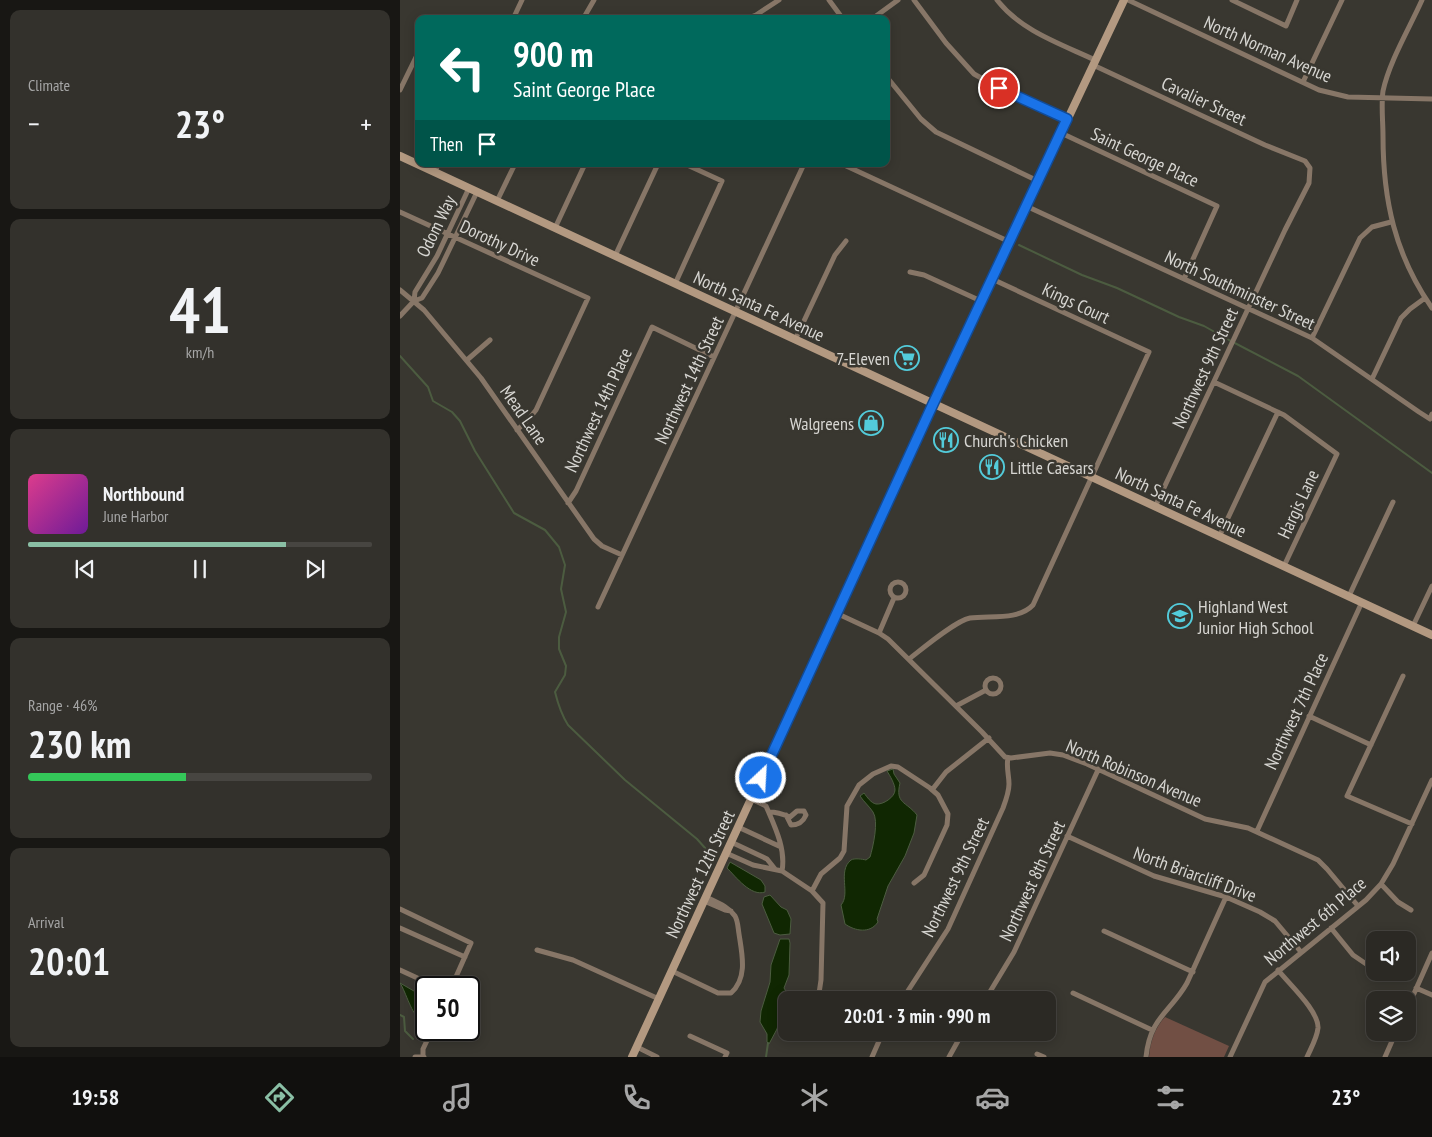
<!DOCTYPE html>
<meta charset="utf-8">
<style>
:root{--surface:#2b2924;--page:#33312c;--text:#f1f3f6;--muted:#a6a6a6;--line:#474541;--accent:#8abfa5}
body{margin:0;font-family:"PT Sans Narrow",sans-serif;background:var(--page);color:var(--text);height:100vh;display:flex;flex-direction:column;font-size:19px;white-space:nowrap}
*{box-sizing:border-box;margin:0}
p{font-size:16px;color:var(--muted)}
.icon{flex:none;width:28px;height:28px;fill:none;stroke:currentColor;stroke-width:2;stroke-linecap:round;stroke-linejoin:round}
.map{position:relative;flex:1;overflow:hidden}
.drawer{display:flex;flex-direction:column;gap:10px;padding:10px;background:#181714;width:400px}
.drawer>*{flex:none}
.banner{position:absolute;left:15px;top:15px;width:475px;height:152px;border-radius:10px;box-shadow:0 2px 12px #0003,0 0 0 1px var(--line);background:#00695c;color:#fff;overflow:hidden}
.tools{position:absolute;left:966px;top:931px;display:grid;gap:10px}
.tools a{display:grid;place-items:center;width:50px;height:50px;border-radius:10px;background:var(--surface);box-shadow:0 2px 12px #0003,0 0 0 1px var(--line);font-size:25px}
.speed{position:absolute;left:15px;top:976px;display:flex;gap:10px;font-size:25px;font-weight:700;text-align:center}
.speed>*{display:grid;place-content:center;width:65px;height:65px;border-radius:50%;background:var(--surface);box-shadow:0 2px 12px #0003,0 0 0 1px var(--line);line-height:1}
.speed .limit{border:2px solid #111;border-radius:8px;background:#fff;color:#111}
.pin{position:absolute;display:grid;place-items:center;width:42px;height:42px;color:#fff;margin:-21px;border:2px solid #fff;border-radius:50%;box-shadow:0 1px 5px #0007}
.me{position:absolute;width:55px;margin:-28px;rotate:25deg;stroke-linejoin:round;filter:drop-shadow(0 0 4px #0008)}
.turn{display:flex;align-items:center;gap:18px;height:105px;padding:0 15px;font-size:22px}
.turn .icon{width:65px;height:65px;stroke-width:2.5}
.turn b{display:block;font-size:35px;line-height:42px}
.then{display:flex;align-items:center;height:48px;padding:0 15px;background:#0003;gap:10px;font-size:19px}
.big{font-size:38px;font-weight:700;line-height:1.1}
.drawer .card{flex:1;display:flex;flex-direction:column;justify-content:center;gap:8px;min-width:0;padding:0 18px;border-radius:10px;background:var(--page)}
.drawer .dial{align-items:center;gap:0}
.dial b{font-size:65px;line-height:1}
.song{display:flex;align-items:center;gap:15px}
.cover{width:60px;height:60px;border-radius:8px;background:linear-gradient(135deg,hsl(330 70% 55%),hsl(280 70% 35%))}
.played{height:5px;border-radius:2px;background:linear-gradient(90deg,var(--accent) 75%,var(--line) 75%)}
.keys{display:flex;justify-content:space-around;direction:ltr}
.heat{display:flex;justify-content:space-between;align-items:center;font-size:28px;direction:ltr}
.charge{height:8px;border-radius:4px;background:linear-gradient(90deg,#34c759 46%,var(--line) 0)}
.trip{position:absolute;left:378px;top:991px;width:278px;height:50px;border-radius:10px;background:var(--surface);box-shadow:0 2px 12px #0003,0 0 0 1px var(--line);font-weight:700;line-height:50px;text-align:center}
.menu{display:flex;height:80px;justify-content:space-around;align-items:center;background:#11100e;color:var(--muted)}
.menu .icon{width:35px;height:35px}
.menu .selected{color:var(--accent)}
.menu b{font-size:22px;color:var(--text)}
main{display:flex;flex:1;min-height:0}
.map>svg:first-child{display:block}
.green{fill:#714f44}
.water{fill:#102702;stroke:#4c5c40}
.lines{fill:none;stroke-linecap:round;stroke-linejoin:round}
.stream{stroke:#4c5c40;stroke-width:2}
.minor{stroke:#877667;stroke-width:5}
.secondary{stroke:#b39981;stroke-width:8}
.route-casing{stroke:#114b97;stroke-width:12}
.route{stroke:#1a73e8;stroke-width:9}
.labels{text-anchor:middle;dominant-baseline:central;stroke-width:5;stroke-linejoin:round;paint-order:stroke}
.street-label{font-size:18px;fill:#d7d6d2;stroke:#393730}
.poi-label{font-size:18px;fill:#d7d6d2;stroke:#393730;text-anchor:start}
</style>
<main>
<section class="drawer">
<div class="card"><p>Climate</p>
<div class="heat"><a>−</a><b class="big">23°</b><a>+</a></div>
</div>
<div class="card dial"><b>41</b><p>km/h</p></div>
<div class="card">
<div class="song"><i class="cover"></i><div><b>Northbound</b><p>June Harbor</p></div></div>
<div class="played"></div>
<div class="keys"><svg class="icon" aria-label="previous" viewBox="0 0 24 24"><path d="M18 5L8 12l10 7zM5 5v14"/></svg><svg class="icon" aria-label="pause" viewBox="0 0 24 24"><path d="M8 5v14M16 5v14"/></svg><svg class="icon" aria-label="next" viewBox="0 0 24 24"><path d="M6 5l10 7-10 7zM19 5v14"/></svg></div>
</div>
<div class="card"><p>Range · 46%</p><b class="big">230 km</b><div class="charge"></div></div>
<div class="card"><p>Arrival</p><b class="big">20:01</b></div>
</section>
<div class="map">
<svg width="1032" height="1057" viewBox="0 0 1032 1057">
<rect width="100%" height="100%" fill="#393730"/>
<path class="green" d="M 765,1017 L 829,1046 L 824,1057 L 749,1057 C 750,1042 755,1028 765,1017 Z"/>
<path class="water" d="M 493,769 L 494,774 L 500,783 C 495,804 506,801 517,815 L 514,833 L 505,856 L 488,886 L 477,919 L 478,922 C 470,934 455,931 445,924 L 441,905 C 451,894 437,871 451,860 C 454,858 462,859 466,860 L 470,857 C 473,847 479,821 473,812 C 469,806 464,802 460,796 L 464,793 C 467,797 471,803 476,804 C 483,805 495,797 495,790 C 495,784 490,776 487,771 Z
M 330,862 L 361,880 L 365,886 L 365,892 C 351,897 336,877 327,868 Z
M 370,895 L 381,907 L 387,910 L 391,919 L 390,934 L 380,935 L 374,933 L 362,904 L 364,897 Z
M 380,939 L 389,939 L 390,943 L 389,975 L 384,988 L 387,993 L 377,1029 L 369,1044 L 367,1042 L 367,1034 L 360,1022 L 361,1011 L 370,982 L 371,965 Z
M 0,983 L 26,998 L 26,1010 L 20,1018 C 12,1016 6,992 0,983 Z"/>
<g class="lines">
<path class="stream" d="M 619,245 L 682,275 L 717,288 L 779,317 L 804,326 L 829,340 L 898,376 L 1032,473
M 0,356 L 28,387 L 33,401 L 52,412 L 60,421 L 75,451 L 114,513 L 145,530 L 159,547 L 165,565 L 161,589 L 166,612 L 159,637 L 159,649 L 166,666 L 165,675 L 155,692 C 158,704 161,714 168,725 L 225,780 L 297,839 L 314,858
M 0,1015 L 4,1017 L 5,1031 L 13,1039
M 366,1057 L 368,1043"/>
<path class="minor" d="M 429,0 L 443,19
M 514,0 L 546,43 L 574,74 L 599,88 L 667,119
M 597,0 C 621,31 661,44 695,60
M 728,0 L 919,90 L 948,97 L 1032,99
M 832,0 L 886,26 L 897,0
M 1022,0 C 1010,27 989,62 983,91 C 981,105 983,121 983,136 C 983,200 995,255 1032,308
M 113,19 L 122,0
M 183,19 L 194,0
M 346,19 L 356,15 L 379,0
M 472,19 L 498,0
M 693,65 L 865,145 L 905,161 L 910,168 L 909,183 L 885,230 L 755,507
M 486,76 L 521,119 L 536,132 L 638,181
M 903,82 L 942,0
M 0,90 L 19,51
M 661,133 L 817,206 L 784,279
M 442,164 L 610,242
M 35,172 L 38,164
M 97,201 L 115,164
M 626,206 L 912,338 L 1019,412 L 1030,419 L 1032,414
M 0,212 L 188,298 L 136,410 L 128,420 L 117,430
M 155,228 L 185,164
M 215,256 L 258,164
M 510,272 L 524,275 L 581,301
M 275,284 L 322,181 L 285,164
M 0,290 L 24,310 L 81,378 L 194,539 L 202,546 L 222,555
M 14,301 L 15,292 L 37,256 L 69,188
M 0,316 L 14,301 L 22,298 L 38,273 L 77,192
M 912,338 L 960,238 L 972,227 L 991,222
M 395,340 L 435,255 L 446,241
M 67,360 L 90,340
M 972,379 L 1001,318 L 1010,309 L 1025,298
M 814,382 L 884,415 L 937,454 L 884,566
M 168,503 L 176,491 L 252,327 L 314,357
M 819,537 L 878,412
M490 590a8 8 0 1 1 16 0a8 8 0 1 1-16 0Z
M 949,596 L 993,502
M 198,607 L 404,164
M 436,613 L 479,633 L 488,639 L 582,732 L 605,757 L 611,758 L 650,753 L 663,755 L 687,764 L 805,819 L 848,828 L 918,860 L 927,869 L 958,906
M 1013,626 L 1032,586
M 479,633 L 494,598
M 509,659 C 522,649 555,621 570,618 C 589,615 618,621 633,605 L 749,352 L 592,279
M 1003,676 L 947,796 L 1012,824
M585 686a8 8 0 1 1 16 0a8 8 0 1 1-16 0Z
M 556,706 L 586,690
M 909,716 L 971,745
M 532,790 L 546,772 L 589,738
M 351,799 L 366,806 C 375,827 386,849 382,871
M 369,812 C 377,812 383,814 390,817 L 397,811 L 404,811 L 406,815 C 403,822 399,825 391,825 L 386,815
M 338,827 L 381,847
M 857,831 L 962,602
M 667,836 L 754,876 L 826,897 L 860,912 L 875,921 L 901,952
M 331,842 L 367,859 L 375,869
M 326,853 L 353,865 L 382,871 L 412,891 L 423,903 L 421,980 L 418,1000
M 981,884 L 998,902 L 1011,910
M 412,891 L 421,874 L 440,858 L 444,851 L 447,806 L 459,785 L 473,774 L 491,766 L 498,767 L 530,788 L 538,795 L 548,814 L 547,825 L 524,875 L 514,883
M 304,901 L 325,910 L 331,911
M 0,909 L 71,943 L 51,988
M 0,928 L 65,957
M 931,928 L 953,955 L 975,970
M 704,931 L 793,972
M 137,950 L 173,960 L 259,999
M 0,970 L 39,988
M 878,970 C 889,984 919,1011 918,1028 C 917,1038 911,1048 907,1057
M 272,971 L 318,993 L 331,993 C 348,978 342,954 339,934 C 338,928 338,921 335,916 C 328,906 316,902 306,897
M 981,972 L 982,973
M 1016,988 L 1032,995
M 673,993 L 752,1030
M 502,1000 L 548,929 L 603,808 C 606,800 609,792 609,784 C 609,775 606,767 608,758
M 585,1000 L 614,952 L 698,770
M 1008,1007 L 1032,953
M 405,1033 L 406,1032
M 290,1036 L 327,1053 L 325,1057
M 237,1047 L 257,1057
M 637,1054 L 644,1057
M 23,1056 L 23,1049 L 32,1030
M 15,1057 L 24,1057
M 472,1057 L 483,1032
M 549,1057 L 563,1032
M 746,1057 C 750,1017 770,1013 787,983 L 826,897
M 830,1057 L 865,982 L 966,900 L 981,884 L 993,864 L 1032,780
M 985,1057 L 996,1032"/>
<path class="secondary" d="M 0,156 L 1032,635
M 232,1057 L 533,404 L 724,0"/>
</g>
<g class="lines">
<defs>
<path id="route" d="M 361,778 L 533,404 L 667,119 L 599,88"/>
</defs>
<use href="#route" class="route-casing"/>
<use href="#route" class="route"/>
</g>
<defs>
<symbol id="supermarket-ring" viewBox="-11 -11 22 22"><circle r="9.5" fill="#393730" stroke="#53cbda" stroke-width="1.5"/><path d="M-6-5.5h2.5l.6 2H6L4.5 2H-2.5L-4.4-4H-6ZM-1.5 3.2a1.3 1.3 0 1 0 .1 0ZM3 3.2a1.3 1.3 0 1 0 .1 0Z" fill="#53cbda"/></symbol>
<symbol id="shop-ring" viewBox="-11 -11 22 22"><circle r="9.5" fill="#393730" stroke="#53cbda" stroke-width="1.5"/><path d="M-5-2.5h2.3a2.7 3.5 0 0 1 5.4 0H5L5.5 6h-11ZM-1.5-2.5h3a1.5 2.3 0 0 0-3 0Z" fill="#53cbda"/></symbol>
<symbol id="restaurant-ring" viewBox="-11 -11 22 22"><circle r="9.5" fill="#393730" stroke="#53cbda" stroke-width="1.5"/><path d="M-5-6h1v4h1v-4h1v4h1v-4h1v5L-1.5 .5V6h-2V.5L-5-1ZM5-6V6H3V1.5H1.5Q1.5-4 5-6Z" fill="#53cbda"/></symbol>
<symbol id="school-ring" viewBox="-11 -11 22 22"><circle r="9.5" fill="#393730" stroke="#53cbda" stroke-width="1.5"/><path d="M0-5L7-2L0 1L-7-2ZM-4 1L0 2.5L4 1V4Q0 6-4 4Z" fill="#53cbda"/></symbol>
</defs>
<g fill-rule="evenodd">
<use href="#supermarket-ring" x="493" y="344" width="28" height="28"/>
<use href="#shop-ring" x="457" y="409" width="28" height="28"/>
<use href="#restaurant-ring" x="532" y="426" width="28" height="28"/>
<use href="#restaurant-ring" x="578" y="453" width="28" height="28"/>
<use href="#school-ring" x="766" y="602" width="28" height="28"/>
</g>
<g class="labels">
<g class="street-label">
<text transform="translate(868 49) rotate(24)">North Norman Avenue</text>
<text transform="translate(804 101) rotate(25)">Cavalier Street</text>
<text transform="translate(745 157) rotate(25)">Saint George Place</text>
<text transform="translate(36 226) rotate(-64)">Odom Way</text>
<text transform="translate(100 243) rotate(25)">Dorothy Drive</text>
<text transform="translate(840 290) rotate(25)">North Southminster Street</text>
<text transform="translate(676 303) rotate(25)">Kings Court</text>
<text transform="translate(359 306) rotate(25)">North Santa Fe Avenue</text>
<text transform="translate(805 368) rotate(-65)">Northwest 9th Street</text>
<text transform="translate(289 380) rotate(-65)">Northwest 14th Street</text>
<text transform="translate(198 410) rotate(-65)">Northwest 14th Place</text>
<text transform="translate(124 415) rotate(55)">Mead Lane</text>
<text transform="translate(781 502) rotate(25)">North Santa Fe Avenue</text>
<text transform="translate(898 504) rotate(-65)">Hargis Lane</text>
<text transform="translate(896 711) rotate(-65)">Northwest 7th Place</text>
<text transform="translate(734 773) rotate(23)">North Robinson Avenue</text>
<text transform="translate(300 874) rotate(-65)">Northwest 12th Street</text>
<text transform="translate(795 874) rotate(20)">North Briarcliff Drive</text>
<text transform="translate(555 877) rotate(-64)">Northwest 9th Street</text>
<text transform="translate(632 881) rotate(-65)">Northwest 8th Street</text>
<text transform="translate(915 921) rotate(-40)">Northwest 6th Place</text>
</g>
<g class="poi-label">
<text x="490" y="358" text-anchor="end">7-Eleven</text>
<text x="454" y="423" text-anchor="end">Walgreens</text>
<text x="564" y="440">Church's Chicken</text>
<text x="610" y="467">Little Caesars</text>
<text x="798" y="606">Highland West<tspan x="798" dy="21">Junior High School</tspan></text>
</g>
</g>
</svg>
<div class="tools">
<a><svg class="icon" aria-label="sound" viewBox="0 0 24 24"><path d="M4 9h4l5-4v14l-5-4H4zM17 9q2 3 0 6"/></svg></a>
<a><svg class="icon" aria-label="layers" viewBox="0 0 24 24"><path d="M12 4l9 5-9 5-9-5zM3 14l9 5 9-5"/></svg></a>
</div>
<div class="speed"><div class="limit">50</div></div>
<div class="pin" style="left:599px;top:88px;background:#d93025"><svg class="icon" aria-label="arrive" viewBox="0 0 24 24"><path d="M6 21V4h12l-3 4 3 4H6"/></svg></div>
<svg class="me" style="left:361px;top:778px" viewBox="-20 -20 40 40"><circle r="17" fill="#1a73e8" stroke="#fff" stroke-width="3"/><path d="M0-11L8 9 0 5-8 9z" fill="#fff"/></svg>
<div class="trip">20:01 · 3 min · 990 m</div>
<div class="banner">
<div class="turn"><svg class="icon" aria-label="left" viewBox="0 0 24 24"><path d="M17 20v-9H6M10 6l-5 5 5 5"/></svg><div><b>900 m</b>Saint George Place</div></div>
<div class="then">Then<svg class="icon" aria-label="arrive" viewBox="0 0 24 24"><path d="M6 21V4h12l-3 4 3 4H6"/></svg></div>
</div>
</div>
</main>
<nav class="menu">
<b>19:58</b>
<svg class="icon selected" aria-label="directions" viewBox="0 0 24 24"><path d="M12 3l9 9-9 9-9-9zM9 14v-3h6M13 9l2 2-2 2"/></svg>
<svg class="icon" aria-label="music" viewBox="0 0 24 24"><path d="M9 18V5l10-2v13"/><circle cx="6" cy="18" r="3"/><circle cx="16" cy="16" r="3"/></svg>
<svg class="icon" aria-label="phone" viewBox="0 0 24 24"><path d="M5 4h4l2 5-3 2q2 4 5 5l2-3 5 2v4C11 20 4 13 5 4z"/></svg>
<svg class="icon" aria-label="climate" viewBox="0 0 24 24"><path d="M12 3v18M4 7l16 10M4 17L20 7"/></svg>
<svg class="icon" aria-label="car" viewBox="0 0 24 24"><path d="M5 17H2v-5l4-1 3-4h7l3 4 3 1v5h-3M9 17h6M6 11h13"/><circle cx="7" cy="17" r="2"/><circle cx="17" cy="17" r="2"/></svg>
<svg class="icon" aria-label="filters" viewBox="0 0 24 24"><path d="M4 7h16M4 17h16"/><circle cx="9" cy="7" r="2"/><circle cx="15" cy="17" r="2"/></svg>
<b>23°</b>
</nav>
